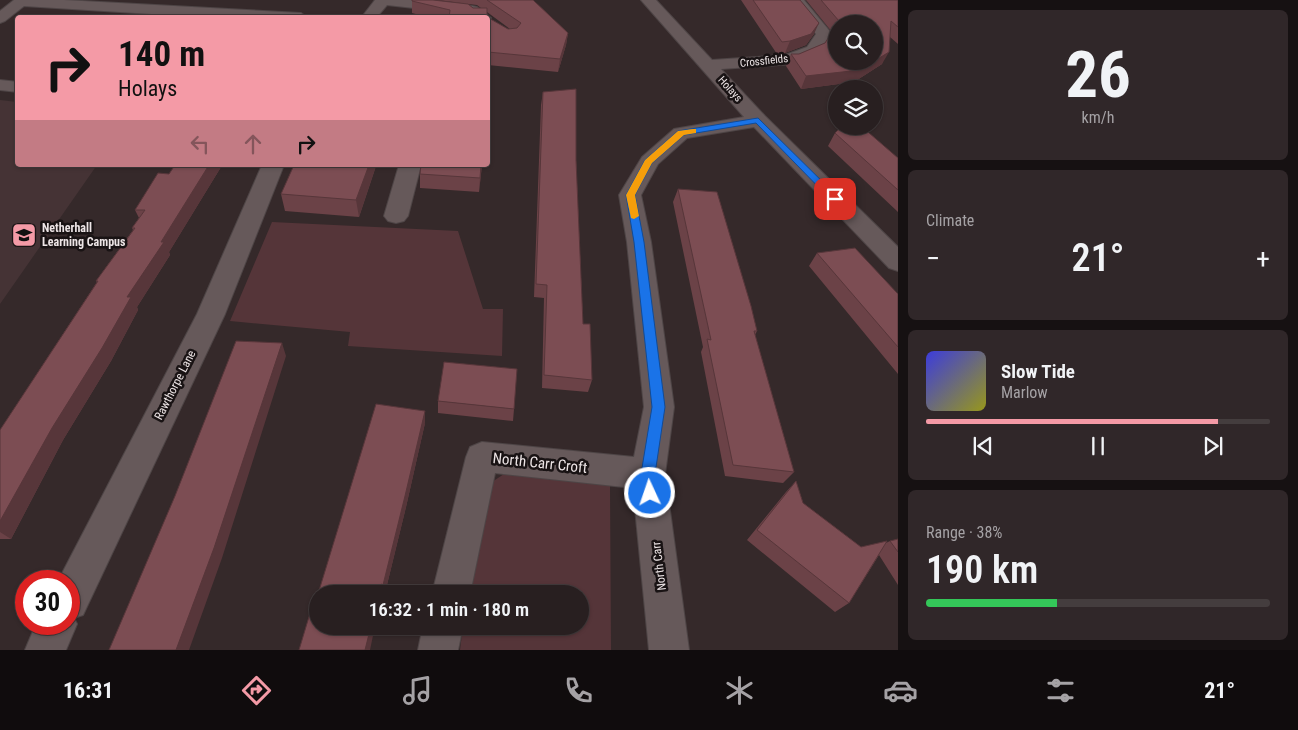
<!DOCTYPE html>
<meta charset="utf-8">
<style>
:root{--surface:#281f20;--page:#302729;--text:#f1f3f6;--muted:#a5a2a5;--line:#443d3e;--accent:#f49aa6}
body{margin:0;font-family:"Roboto Condensed",sans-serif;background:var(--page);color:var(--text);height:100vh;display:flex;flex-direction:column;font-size:19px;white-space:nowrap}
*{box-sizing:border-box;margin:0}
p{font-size:16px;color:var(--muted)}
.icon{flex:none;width:28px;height:28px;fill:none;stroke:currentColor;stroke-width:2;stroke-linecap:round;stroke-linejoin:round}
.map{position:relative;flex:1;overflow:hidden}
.side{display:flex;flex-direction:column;gap:10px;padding:10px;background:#161112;width:400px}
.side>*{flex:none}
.banner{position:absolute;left:15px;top:15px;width:475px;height:152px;border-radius:5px;box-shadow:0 1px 4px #0004,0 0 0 1px var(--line);background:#f49aa6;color:#111;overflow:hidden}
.fabs{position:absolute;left:828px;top:15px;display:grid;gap:10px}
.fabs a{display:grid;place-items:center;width:55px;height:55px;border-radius:50%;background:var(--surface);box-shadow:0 1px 4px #0004,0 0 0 1px var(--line);font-size:25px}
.speed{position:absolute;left:15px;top:570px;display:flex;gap:10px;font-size:25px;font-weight:700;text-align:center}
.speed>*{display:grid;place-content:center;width:65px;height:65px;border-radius:50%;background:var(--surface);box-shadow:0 1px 4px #0004,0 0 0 1px var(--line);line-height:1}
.speed .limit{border:8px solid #d22;background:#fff;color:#111}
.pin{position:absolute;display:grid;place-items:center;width:42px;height:42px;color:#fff;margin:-21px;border-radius:10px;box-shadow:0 2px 8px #0006}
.me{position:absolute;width:55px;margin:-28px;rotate:357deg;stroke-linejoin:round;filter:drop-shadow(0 0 4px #0008)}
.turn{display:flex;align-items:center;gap:18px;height:105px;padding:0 20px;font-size:22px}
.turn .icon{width:65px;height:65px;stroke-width:2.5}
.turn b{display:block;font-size:35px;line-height:42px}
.lanes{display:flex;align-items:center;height:48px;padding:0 20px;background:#0003;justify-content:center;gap:25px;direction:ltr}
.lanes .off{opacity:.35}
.big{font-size:38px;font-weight:600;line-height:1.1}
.side .tile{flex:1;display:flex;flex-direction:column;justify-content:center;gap:8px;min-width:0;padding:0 18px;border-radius:8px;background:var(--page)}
.side .dial{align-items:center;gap:0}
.dial b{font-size:65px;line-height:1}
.song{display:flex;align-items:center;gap:15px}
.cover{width:60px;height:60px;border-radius:8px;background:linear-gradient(135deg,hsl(240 70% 55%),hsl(60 70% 35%))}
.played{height:5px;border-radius:2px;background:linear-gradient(90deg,var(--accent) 85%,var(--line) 85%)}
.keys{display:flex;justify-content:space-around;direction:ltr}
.heat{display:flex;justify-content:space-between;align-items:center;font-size:28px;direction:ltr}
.charge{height:8px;border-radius:4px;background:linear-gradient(90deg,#34c759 38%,var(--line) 0)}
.trip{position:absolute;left:309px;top:585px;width:280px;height:50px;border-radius:25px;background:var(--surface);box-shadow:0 1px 4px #0004,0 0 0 1px var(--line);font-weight:600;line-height:50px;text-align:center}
.dock{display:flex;height:80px;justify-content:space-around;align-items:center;background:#100c0d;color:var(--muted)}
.dock .icon{width:35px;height:35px}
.dock .on{color:var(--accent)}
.dock b{font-size:22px;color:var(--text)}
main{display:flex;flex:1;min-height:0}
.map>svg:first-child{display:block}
.built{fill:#453335}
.green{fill:#553539}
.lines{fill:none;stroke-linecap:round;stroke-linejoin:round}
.minor-casing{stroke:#4e4546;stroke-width:2}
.minor{fill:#66595a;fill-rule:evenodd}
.wall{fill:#6b4247;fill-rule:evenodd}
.shaded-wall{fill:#57363a}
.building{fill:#7c4d53;stroke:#57363a}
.route{fill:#1a73e8;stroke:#114b97}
.slow{fill:#f59e0b}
.labels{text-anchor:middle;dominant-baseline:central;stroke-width:5;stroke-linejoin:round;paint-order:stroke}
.far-street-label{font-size:11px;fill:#ede5e6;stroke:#191314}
.poi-label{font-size:12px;font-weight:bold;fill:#ede5e6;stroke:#191314;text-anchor:start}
.street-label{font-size:12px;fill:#ede5e6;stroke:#191314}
.near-street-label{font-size:15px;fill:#ede5e6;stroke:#191314}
</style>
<main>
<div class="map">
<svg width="898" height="650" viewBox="0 0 898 650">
<rect width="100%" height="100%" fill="#35292a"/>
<path class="built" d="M 0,100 L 17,102 L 18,165 L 97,165 L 0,304 Z"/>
<path class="green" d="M 272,222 L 458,231 L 483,309 L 503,309 L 502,356 L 348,346 L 350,332 L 230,321 Z
M 510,470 L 610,486 L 611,650 L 460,650 L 463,626 L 580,626 L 580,594 L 469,594 L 486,486 Z"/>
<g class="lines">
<defs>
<path id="minor" d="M 14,0 L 64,0 L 301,13 L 308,18 L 215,18 L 24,6 L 5,21 L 0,23 L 0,11 Z
M 375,0 L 423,0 L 472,6 L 477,7 L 491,18 L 488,21 L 488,18 L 473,18 L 468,14 L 387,5 L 376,18 L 361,18 Z
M 641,0 L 656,0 L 712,60 L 785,55 L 807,47 L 816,34 L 789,0 L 804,0 L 832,34 L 819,53 L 793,64 L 721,69 L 765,116 L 898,247 L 898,271 L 889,268 L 754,127 L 687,138 L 658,164 L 641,195 L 651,242 L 674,407 L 665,474 L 689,650 L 649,650 L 633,488 L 495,473 L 470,594 L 432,594 L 466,457 L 470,447 L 482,442 L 634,457 L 644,407 L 627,242 L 619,195 L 642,157 L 674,129 L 744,117 Z
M 0,80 L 18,82 L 18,92 L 0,90 Z
M 262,165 L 284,165 L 225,314 L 83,615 L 74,618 L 77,624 L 66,650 L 25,650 L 36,624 L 69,624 L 69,581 L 58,581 L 197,314 Z
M 399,165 L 421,165 L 408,216 L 404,221 L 396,223 L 388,221 L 384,216 Z
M 423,626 L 463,626 L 458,650 L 418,650 Z"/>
</defs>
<use href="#minor" class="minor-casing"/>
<use href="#minor" class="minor"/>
</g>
<path class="wall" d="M 437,0 L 533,0 L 568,33 L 566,45 L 558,72 L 488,65 L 488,18 L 431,18 L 412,13 L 412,1 L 461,3 ZM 468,4 L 477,5 L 481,8 L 473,8 ZM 487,12 L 510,29 L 508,29 L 487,17 Z
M 741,0 L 800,0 L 814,34 L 806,45 L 785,53 L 777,54 Z
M 806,0 L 898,0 L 898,44 L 890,37 L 882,64 L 854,82 L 801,89 L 786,66 L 791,54 L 799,54 L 825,43 L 832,32 ZM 836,24 L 874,24 L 836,61 Z
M 543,92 L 576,160 L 583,324 L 592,380 L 588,392 L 542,388 L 544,298 L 534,297 L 541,105 Z
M 835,133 L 898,158 L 898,212 L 828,146 Z
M 482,165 L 479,192 L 420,188 L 420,174 Z
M 376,166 L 359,217 L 285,211 L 281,194 Z
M 221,167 L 169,252 L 170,255 L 137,307 L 138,310 L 111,361 L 63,440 L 11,539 L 0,539 L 0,430 L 97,282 L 96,281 L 133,230 L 132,228 L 139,218 L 135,210 L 169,174 Z
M 678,189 L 757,331 L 755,335 L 794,472 L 783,483 L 725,476 L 701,352 L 703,347 L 673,202 Z
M 817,253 L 898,294 L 898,374 L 809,266 Z
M 438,401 L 514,409 L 513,421 L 438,413 Z
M 425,423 L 406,507 L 385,593 L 318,594 Z
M 796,481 L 803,503 L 861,547 L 886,543 L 890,541 L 898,539 L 898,585 L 879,555 L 849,603 L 835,612 L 747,540 L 786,492 Z"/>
<path class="shaded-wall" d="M 819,23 L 814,34 L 806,45 L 785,53 L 790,41 Z
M 568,33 L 566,45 L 558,72 L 560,59 Z
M 889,52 L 882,64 L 854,82 L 801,89 L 806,76 Z
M 209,165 L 220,165 L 221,167 L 169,252 L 170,255 L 137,307 L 138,310 L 111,361 L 63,440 L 11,539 L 0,532 L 0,521 L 52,428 L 127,297 Z
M 369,165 L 376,165 L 376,166 L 359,217 L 356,200 Z
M 481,165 L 482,165 L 479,192 L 480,178 Z
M 282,343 L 286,356 L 222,558 L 189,650 L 176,650 Z
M 425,411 L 425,423 L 406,507 L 385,593 L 383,585 Z
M 381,584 L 383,594 L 379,594 Z
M 371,626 L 375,626 L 370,650 L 365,650 Z"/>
<path class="building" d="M 412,0 L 433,0 L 468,4 L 473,8 L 487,8 L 487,17 L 508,29 L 517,28 L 521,23 L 487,0 L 533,0 L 568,33 L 560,59 L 488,52 L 488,56 L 488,18 L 449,18 L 450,10 L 412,1 Z
M 753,0 L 800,0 L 819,23 L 811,34 L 790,41 L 782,42 Z
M 821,0 L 898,0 L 898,27 L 891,21 L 889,52 L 860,70 L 806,76 L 791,54 L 799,54 L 825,43 L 836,26 L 836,61 L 874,61 L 874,24 L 837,24 L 839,21 Z
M 576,89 L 576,160 L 583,324 L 590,324 L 592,380 L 544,375 L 547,285 L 536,284 L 543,92 Z
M 842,126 L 861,126 L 898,158 L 898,190 L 835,133 Z
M 175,165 L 209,165 L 161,242 L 164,242 L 127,297 L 131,297 L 102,348 L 52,428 L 0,521 L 0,430 L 98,281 L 96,281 L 135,228 L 132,228 L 145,210 L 135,210 L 158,173 L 169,174 Z
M 294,165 L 369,165 L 356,200 L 281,194 Z
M 421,165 L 481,165 L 480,178 L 420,174 Z
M 678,189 L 717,192 L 751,306 L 757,331 L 754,331 L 794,472 L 733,465 L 707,339 L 711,340 Z
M 855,248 L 898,294 L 898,347 L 817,253 Z
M 236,341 L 282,343 L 214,548 L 176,650 L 109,650 L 175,496 Z
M 444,362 L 517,369 L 514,409 L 438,401 Z
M 376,404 L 425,411 L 405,496 L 383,585 L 381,584 L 379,594 L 318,594 Z
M 796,481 L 803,503 L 861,547 L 887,541 L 849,603 L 757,530 Z
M 898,539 L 898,552 L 890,541 Z
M 318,596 L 318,626 L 371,626 L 365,650 L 299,650 L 311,610 L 313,610 Z"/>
<path class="route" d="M 758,118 L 840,199 L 839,201 L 832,201 L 756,123 L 684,135 L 652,163 L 635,195 L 644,242 L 665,407 L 655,474 L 657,493 L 655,498 L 650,500 L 645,498 L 641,474 L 652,407 L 634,242 L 626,195 L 645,160 L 678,131 Z"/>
<path class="slow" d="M 693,129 L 696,129 L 696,133 L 684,135 L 652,163 L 635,195 L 639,216 L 634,219 L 631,218 L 626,195 L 645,160 L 678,131 Z"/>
<defs>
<symbol id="school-square" viewBox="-11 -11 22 22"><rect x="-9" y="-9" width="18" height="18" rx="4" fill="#f49aa6" stroke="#191314"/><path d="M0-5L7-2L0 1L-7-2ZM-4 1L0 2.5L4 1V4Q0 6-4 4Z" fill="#111"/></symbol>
</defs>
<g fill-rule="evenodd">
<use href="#school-square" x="10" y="221" width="28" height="28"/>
</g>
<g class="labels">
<g class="far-street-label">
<text transform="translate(764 61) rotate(-6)">Crossfields</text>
<text transform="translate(730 89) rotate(48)">Holays</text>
</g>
<g class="poi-label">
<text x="42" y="228">Netherhall<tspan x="42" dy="14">Learning Campus</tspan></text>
</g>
<g class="street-label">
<text transform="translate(175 385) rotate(-63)">Rawthorpe Lane</text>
<text transform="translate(659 566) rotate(-97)">North Carr</text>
</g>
<g class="near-street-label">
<text transform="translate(540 463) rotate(6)">North Carr Croft</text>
</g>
</g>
</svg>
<div class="fabs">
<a><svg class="icon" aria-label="search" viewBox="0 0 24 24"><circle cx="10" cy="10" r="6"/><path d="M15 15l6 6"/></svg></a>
<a><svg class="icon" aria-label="layers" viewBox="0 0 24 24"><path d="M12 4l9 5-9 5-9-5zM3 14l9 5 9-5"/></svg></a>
</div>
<div class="speed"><div class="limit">30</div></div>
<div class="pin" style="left:835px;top:199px;background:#d93025"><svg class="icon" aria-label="arrive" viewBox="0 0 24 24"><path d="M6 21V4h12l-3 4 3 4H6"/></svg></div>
<svg class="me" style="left:650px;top:493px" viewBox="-20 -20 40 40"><circle r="17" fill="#1a73e8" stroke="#fff" stroke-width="3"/><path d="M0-11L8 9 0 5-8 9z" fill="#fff"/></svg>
<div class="trip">16:32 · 1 min · 180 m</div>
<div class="banner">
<div class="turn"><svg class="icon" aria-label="right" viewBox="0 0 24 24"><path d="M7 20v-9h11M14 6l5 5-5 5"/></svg><div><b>140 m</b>Holays</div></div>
<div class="lanes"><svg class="icon off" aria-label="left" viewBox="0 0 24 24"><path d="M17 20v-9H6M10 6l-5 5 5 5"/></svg><svg class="icon off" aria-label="ahead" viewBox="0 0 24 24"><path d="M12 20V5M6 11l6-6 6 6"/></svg><svg class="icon" aria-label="right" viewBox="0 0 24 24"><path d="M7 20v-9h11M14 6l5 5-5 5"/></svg></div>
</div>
</div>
<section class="side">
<div class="tile dial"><b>26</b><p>km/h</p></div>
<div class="tile"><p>Climate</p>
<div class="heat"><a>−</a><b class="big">21°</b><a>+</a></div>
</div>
<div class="tile">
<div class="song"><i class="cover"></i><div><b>Slow Tide</b><p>Marlow</p></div></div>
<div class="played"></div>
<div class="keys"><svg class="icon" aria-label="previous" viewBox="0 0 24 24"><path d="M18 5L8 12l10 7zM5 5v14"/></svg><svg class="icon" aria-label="pause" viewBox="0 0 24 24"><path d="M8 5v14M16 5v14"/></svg><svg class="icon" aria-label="next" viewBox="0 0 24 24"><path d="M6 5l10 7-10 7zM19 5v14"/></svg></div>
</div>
<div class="tile"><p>Range · 38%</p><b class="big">190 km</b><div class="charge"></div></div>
</section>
</main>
<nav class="dock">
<b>16:31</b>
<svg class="icon on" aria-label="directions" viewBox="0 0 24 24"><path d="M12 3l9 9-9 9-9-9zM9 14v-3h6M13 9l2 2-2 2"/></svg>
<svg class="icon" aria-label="music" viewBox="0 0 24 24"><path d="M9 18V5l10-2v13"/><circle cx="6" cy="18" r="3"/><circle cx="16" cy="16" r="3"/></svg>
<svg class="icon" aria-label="phone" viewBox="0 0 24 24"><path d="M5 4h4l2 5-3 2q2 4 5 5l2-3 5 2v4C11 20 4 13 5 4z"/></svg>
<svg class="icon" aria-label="climate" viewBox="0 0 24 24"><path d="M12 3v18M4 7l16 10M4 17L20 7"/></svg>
<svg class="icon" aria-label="car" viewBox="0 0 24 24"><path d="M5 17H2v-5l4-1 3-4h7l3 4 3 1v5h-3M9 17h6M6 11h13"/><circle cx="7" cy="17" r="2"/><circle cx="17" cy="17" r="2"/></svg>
<svg class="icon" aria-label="filters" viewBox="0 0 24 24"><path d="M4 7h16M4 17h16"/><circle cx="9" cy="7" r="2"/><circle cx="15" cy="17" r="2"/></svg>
<b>21°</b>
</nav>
